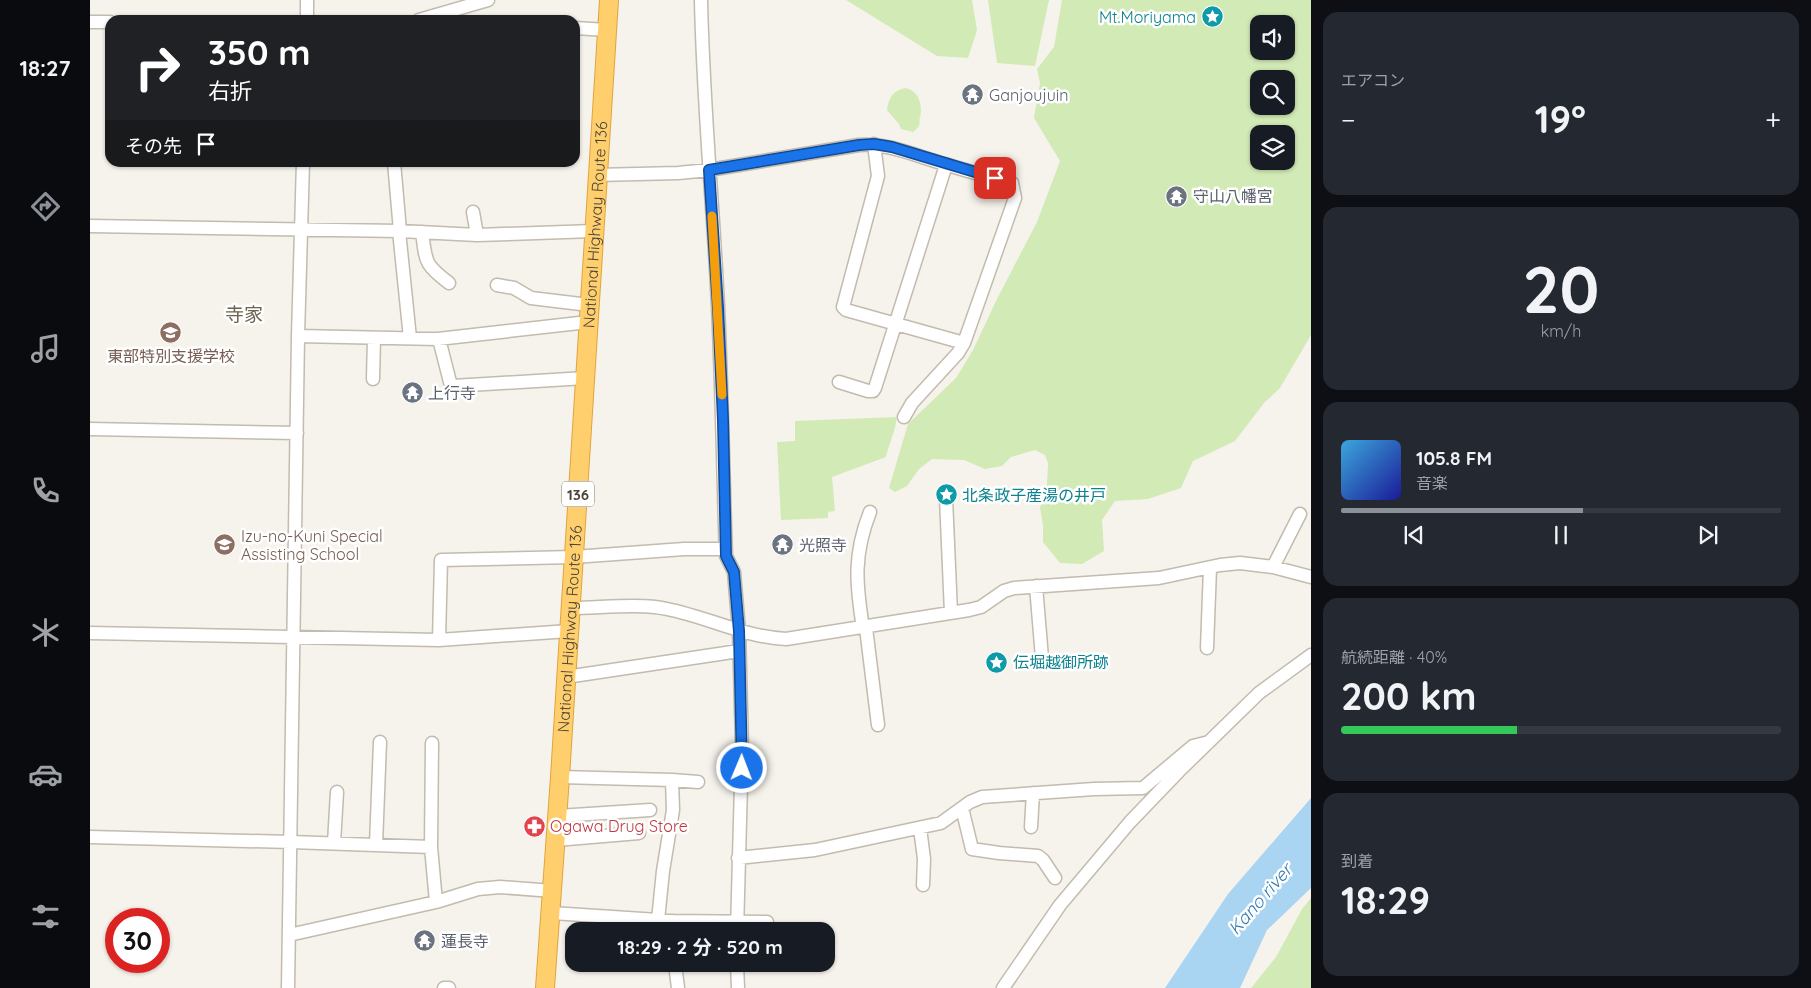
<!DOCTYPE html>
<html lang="ja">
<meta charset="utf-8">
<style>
:root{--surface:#171b24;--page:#242831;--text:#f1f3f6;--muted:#9ea1a6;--line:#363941;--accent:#8c9099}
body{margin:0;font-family:Quicksand,"Noto Sans JP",sans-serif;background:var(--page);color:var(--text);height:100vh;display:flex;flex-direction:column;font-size:19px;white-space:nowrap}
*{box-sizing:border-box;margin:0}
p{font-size:16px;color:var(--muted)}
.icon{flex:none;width:28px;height:28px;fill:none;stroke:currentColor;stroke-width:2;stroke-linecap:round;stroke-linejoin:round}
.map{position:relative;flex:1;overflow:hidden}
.sheet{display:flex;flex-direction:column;gap:12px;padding:12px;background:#0d0f14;width:500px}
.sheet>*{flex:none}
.banner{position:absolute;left:15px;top:15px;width:475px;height:152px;border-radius:15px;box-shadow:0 1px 4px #0004;background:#202124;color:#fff;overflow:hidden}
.fabs{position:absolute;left:1160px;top:15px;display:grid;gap:10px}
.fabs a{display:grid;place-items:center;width:45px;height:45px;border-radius:10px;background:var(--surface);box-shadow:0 1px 4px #0004;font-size:25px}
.speed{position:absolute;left:15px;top:908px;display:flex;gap:10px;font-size:25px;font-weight:700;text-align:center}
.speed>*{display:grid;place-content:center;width:65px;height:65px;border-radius:50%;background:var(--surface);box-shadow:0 1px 4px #0004;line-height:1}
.speed .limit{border:8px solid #d22;background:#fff;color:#111}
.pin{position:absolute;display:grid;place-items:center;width:42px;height:42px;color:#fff;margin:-21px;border-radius:10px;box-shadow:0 2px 8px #0006}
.me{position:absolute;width:55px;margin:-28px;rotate:1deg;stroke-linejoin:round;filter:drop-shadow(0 0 4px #0008)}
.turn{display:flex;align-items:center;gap:18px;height:105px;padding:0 20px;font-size:22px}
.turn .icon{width:65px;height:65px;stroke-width:2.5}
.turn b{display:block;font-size:35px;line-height:42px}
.then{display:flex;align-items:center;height:48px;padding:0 20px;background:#0003;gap:10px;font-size:19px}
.big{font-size:38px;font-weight:700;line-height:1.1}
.sheet .card{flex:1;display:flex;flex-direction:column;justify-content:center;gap:8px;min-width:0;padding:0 18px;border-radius:15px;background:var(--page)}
.sheet .dial{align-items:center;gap:0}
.dial b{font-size:65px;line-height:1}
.song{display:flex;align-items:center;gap:15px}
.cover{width:60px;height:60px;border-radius:8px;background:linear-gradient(135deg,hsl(200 70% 55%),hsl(240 70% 35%))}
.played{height:5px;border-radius:2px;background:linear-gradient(90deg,var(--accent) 55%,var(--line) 55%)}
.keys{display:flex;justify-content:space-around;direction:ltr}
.heat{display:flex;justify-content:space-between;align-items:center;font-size:28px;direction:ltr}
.charge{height:8px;border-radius:4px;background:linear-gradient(90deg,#34c759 40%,var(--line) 0)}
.trip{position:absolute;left:475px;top:922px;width:270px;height:50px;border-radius:15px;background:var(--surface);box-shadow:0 1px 4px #0004;font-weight:700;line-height:50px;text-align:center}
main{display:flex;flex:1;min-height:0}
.dock{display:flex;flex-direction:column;width:90px;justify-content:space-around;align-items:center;background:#090b0e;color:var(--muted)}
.dock .icon{width:35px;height:35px}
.dock .active{color:var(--accent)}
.dock b{font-size:22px;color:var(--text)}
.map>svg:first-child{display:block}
.green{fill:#d2eab5;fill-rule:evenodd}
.water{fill:#a9d4f2}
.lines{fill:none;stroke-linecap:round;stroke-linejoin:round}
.minor-casing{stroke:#c2bbae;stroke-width:15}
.highway-casing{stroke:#e0a43c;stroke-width:20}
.minor{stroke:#fff;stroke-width:12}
.highway{stroke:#ffcf6e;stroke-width:18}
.route-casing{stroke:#114b97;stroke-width:12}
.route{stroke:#1a73e8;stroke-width:9}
.slow{stroke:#f59e0b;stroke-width:9}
.labels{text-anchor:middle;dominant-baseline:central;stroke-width:5;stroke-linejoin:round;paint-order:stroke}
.shield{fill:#fff;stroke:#817c74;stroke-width:1}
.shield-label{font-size:15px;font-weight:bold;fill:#4b4439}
.culture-label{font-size:16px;fill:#0d838f;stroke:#fff;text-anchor:start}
.worship-label{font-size:16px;fill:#5b616d;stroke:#fff;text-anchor:start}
.street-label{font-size:16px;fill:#4b4439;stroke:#fff}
.education-label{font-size:16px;fill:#785e54;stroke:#fff}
.health-label{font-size:16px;fill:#be3a42;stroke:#fff;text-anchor:start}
.water-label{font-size:18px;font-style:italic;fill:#2e7ab2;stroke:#fff}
.quarter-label{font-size:19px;fill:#6e6250;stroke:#fff}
</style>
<main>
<nav class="dock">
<b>18:27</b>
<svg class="icon active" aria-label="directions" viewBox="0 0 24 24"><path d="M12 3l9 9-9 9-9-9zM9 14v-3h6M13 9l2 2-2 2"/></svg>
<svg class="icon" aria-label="music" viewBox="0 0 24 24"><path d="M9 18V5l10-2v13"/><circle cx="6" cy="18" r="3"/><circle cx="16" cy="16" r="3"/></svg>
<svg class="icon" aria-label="phone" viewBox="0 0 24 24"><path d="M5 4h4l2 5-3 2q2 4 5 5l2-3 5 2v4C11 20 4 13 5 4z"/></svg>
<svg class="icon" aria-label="climate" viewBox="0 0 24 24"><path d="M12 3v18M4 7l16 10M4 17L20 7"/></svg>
<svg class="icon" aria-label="car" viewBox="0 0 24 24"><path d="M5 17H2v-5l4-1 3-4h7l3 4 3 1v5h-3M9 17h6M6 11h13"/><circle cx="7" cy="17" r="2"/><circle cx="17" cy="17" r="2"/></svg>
<svg class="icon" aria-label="filters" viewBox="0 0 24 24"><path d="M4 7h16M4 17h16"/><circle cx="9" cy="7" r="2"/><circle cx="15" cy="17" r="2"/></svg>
</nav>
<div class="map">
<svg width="1221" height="988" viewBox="0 0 1221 988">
<rect width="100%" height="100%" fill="#f6f3ec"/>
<path class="green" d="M 756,0 L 882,0 L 887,30 L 878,58 L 847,56 Z
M 898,0 L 959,0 L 945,66 L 907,63 Z
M 972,0 L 1221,0 L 1221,335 L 1190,388 L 1174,403 L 1145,441 L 1103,461 L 1091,488 L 1058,499 L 1025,501 L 1012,520 L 1014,551 L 992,564 L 970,563 L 953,542 L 953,525 L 950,508 L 957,485 L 958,463 L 955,455 L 945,450 L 921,457 L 912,466 L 895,469 L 874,460 L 842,459 L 829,469 L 817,486 L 805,492 L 799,488 L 818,424 L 866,378 L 883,350 L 907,299 L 947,222 L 970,161 L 944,118 L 950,83 L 947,69 L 964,47 ZM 1169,24 L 1196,24 L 1196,51 L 1169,51 ZM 1169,79 L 1196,79 L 1196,106 L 1169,106 ZM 1169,134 L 1196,134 L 1196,161 L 1169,161 Z
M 815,88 C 829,90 833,106 830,117 C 829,120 830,123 829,126 C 828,128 825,130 823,132 L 811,129 L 809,124 L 797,110 C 799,97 803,91 815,88 Z
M 806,417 C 808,424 798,447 796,457 L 742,477 L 745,511 L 738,512 L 738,518 L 691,520 L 687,442 L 705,441 L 705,421 Z
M 1221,898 L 1221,988 L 1161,988 L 1186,957 L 1212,909 Z"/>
<path class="water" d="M 1221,798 L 1221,888 L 1177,930 L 1150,988 L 1075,988 L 1138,894 Z"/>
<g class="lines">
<defs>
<path id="minor" d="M 611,0 C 613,102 623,204 628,306 C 632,390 633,473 636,556 L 644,572 L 649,631 L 652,748 L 647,931
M 217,20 L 217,0
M 329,20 L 398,0
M 0,22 L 20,22
M 485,28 L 517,30
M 784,144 L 788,176 L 753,307 L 756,310 L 874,343
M 304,162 L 310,231
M 507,175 L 588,173 L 619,170 L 769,145 C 799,143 826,156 855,164 C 877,171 900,177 922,183 L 925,198 L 874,343 L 868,353 L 822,403 L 814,417
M 383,212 L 387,235
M 0,226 L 310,231 L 387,235 L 504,231
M 309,231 L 320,338
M 332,232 C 336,262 334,264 359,283
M 407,285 L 424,288 L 441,298 L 499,305
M 208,336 L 348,339 L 498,322
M 349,339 L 360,382 L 363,386 L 495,378
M 283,379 L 284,338
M 749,382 L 778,391 L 783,391 L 785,388 L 856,165
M 0,429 L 207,433
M 856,498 L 861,613
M 1183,567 L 1210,514
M 946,586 L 952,658
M 481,608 C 511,608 549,603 577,609 C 618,617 654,637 696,639 L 879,610 L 891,607 L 914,591 L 924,588 L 1069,578 L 1130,565 L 1150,563 L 1183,567 L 1221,577
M 773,628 C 766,584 763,555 780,512
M 776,628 L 788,725
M 0,633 L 349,640 L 479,631
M 349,640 L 351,560 L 484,557 L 594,549 L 635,549
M 1117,648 L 1120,568
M 476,677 L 649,651
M 470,777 L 582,780 L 608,782
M 872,808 L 882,849 L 909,853 L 948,856 L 953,860 L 965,878
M 468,816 L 560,810
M 941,827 L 943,793
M 830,828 L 834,859 L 833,885
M 0,837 L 201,842 L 341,847 L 346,902
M 466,840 L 549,833
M 244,843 L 247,792
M 286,845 L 290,742
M 341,847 L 342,743
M 648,858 L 725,850 L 851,823 L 880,802 L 892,797 L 1004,789 L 1053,788 L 1103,746 L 1119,742
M 462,913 L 583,921 L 677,922
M 568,920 L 573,871 L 583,810 L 582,780
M 199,935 L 346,902 L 388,889 L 410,887 L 463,891
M 585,964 L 588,988
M 647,964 L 648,988
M 198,988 L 208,336 L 213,162
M 354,988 L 359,988
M 913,988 L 970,905 L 1040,822 L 1089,771 L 1169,693 L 1221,655"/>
<g id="highway">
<path id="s1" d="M 455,988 L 470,777 L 519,0"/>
</g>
</defs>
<use href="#minor" class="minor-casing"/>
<use href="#highway" class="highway-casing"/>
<use href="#minor" class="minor"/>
<use href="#highway" class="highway"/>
</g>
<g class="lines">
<defs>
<path id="route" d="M 652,768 L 649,631 L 644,572 L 636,556 L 633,420 L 628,307 L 619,170 L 769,145 L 784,144 L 802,147 L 905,178"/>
</defs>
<use href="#route" class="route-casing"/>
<use href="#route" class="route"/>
<path class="slow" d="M 622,216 L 632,395"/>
</g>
<defs>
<symbol id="sight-disc" viewBox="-11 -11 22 22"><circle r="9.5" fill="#0f9aa8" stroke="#fff"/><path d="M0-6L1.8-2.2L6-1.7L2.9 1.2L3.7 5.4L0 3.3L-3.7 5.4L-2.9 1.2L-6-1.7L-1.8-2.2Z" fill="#fff"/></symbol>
<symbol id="temple-disc" viewBox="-11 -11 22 22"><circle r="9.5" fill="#6b7280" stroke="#fff"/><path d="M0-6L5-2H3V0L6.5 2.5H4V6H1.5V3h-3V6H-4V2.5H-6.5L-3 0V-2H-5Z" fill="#fff"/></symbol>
<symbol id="school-disc" viewBox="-11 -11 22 22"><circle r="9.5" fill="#8d6e63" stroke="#fff"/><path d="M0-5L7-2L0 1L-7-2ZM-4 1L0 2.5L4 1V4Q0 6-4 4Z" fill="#fff"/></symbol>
<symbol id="pharmacy-disc" viewBox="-11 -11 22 22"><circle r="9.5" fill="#e0444e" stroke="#fff"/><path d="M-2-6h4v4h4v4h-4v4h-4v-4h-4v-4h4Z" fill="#fff"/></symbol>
</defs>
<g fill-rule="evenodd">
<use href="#sight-disc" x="1110" y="4" width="25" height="25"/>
<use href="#temple-disc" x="870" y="82" width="25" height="25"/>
<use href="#temple-disc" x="1074" y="184" width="25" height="25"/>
<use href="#school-disc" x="68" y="320" width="25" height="25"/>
<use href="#temple-disc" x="310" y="380" width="25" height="25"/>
<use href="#sight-disc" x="844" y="482" width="25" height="25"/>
<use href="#school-disc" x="122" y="532" width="25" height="25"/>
<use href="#temple-disc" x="680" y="532" width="25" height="25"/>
<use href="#sight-disc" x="894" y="650" width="25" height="25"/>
<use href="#pharmacy-disc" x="432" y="814" width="25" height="25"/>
<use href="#temple-disc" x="322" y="928" width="25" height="25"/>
</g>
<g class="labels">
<rect class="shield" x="472" y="481.5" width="32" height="25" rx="4"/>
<g class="shield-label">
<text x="488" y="494">136</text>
</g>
<g class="culture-label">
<text x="1106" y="17" text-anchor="end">Mt.Moriyama</text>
<text x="872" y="495">北条政子産湯の井戸</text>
<text x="923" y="662">伝堀越御所跡</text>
</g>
<g class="worship-label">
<text x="899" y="95">Ganjoujuin</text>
<text x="1103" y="196">守山八幡宮</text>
<text x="338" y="393">上行寺</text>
<text x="709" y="545">光照寺</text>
<text x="351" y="941">蓮長寺</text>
</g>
<g class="street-label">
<text stroke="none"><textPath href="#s1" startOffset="765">National Highway Route 136</textPath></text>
<text stroke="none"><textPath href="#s1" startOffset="360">National Highway Route 136</textPath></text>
</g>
<g class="education-label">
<text x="81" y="356">東部特別支援学校</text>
<text x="151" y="536" text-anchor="start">Izu-no-Kuni Special<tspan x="151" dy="18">Assisting School</tspan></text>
</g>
<g class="health-label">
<text x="460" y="826">Ogawa Drug Store</text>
</g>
<g class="water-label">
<text transform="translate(1170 899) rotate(-49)">Kano river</text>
</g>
<g class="quarter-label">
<text x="154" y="314">寺家</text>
</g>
</g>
</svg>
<div class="fabs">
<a><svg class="icon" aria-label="sound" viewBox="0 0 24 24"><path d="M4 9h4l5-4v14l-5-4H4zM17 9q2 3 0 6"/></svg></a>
<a><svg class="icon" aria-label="search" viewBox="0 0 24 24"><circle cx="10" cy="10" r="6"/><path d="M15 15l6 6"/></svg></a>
<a><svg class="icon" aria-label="layers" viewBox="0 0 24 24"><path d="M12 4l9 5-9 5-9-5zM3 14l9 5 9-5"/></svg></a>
</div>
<div class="speed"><div class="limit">30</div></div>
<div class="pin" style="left:905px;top:178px;background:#d93025"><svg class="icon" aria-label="arrive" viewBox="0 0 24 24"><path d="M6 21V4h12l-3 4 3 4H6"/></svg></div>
<svg class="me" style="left:652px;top:768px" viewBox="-20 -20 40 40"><circle r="17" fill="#1a73e8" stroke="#fff" stroke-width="3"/><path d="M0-11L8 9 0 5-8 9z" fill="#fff"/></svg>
<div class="trip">18:29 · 2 分 · 520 m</div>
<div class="banner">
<div class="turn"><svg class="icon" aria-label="right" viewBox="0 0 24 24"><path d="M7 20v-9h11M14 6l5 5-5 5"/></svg><div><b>350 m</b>右折</div></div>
<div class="then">その先<svg class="icon" aria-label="arrive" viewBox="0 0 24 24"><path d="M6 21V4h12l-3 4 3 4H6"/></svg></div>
</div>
</div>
<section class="sheet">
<div class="card"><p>エアコン</p>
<div class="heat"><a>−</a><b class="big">19°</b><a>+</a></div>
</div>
<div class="card dial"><b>20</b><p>km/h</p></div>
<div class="card">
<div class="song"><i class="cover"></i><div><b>105.8 FM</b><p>音楽</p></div></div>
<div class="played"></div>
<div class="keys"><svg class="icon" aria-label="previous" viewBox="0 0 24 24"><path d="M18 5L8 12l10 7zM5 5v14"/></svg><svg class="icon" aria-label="pause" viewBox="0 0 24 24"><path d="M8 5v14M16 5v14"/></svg><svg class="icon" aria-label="next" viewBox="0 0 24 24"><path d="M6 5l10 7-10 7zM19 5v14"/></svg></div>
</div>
<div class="card"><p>航続距離 · 40%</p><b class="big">200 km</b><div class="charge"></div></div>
<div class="card"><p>到着</p><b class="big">18:29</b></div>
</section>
</main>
